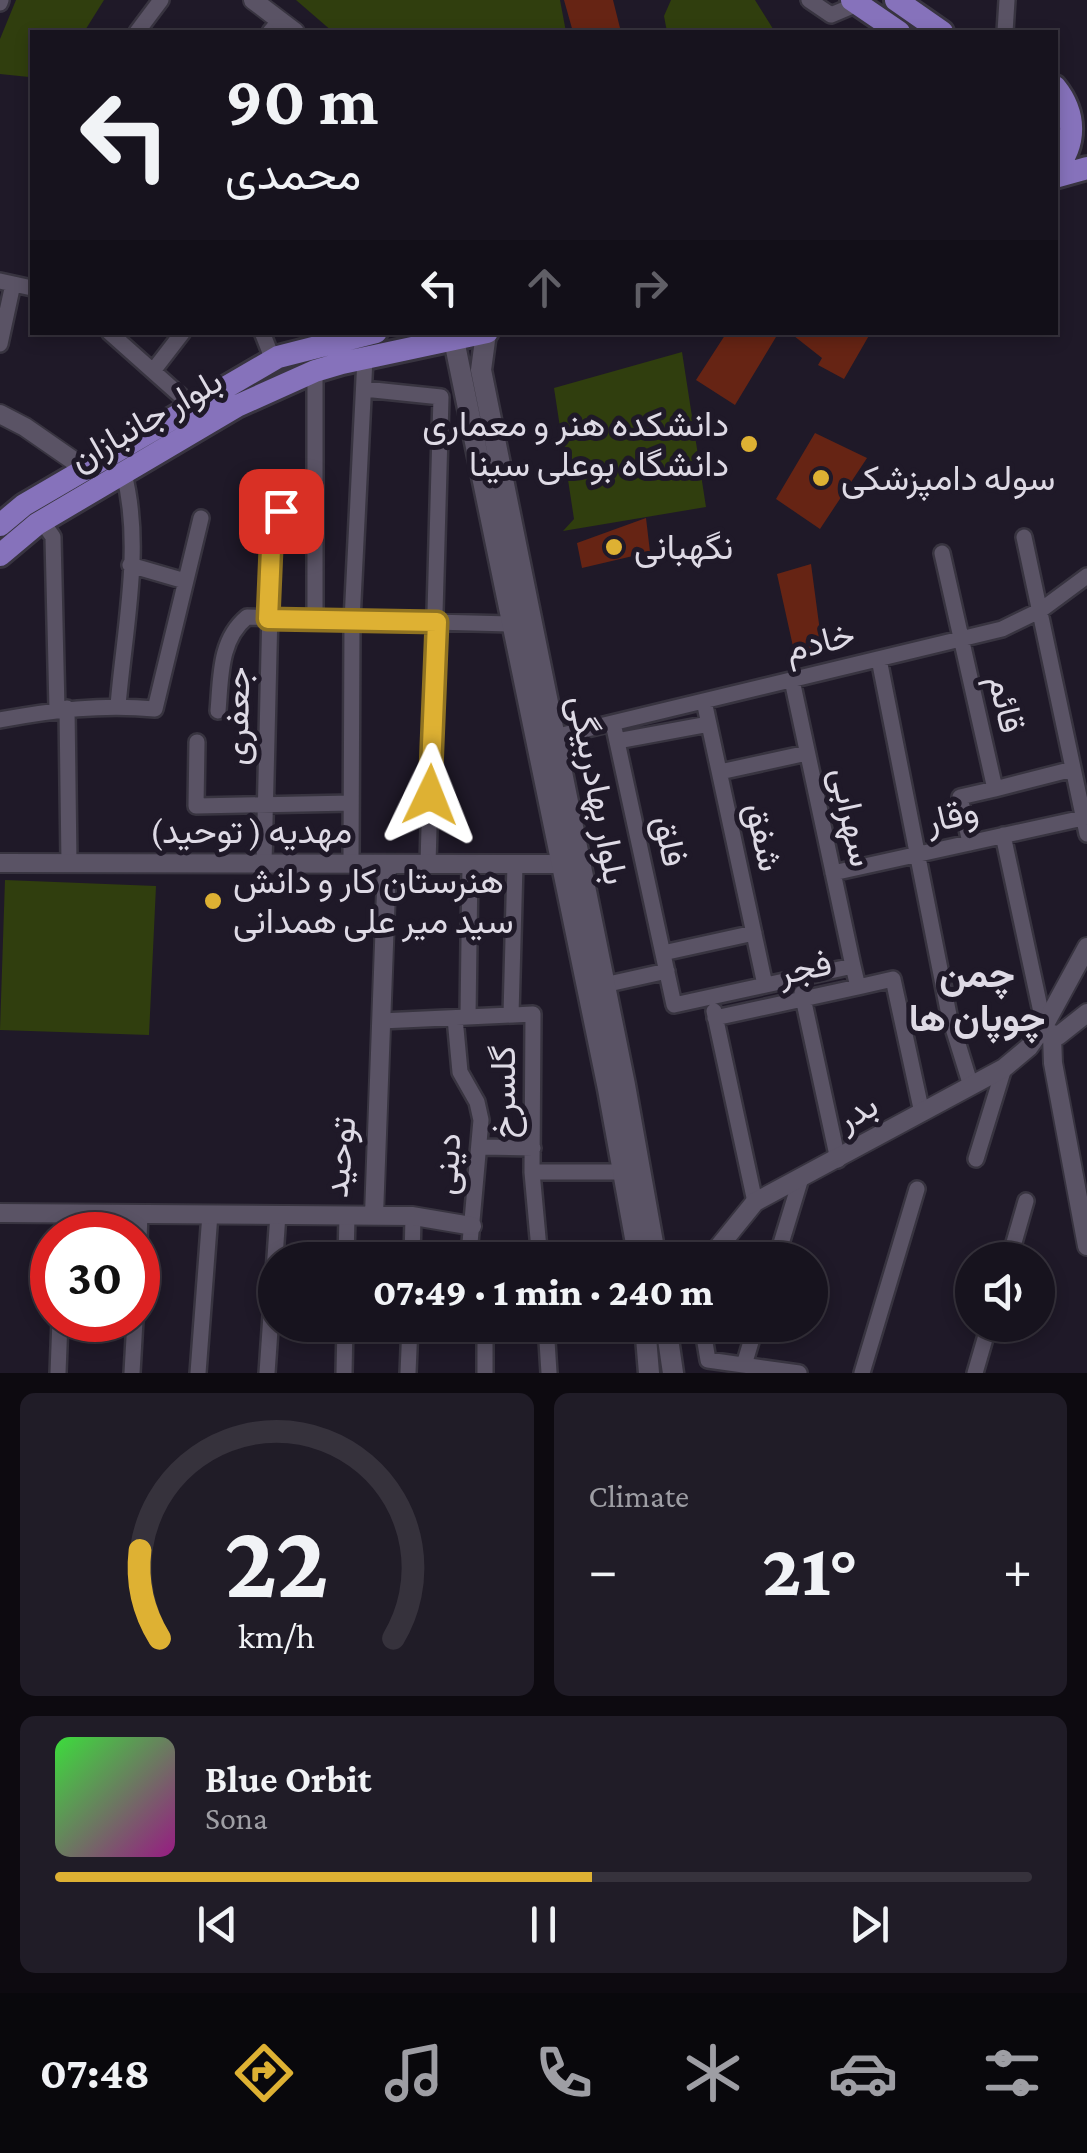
<!DOCTYPE html>
<meta charset="utf-8">
<style>
:root{--surface:#17131e;--page:#201c27;--text:#f1f3f6;--muted:#9e9ea4;--line:#36323c;--accent:#deb133}
body{margin:0;font-family:"Crimson Pro",Vazirmatn,serif;background:var(--page);color:var(--text);height:100vh;display:flex;flex-direction:column;font-size:38px;white-space:nowrap}
*{box-sizing:border-box;margin:0}
p{font-size:32px;color:var(--muted)}
.icon{flex:none;width:55px;height:55px;fill:none;stroke:currentColor;stroke-width:2;stroke-linecap:round;stroke-linejoin:round}
.map{position:relative;height:1373px;overflow:hidden}
.sheet{display:flex;flex-direction:column;gap:20px;padding:20px;background:#0d0a10;flex:1}
.sheet>*{flex:none}
.guide{position:absolute;left:30px;top:30px;width:1028px;height:305px;border-radius:0px;box-shadow:0 5px 15px #0003,0 0 0 2px var(--line);background:#17131e;color:var(--text);overflow:hidden}
.fabs{position:absolute;left:955px;top:1242px;display:grid;gap:20px}
.fabs a{display:grid;place-items:center;width:100px;height:100px;border-radius:50%;background:var(--surface);box-shadow:0 5px 15px #0003,0 0 0 2px var(--line);font-size:50px}
.speed{position:absolute;left:30px;top:1212px;display:flex;gap:20px;font-size:50px;font-weight:700;text-align:center}
.speed>*{display:grid;place-content:center;width:130px;height:130px;border-radius:50%;background:var(--surface);box-shadow:0 5px 15px #0003,0 0 0 2px var(--line);line-height:1}
.speed .limit{border:15px solid #d22;background:#fff;color:#111}
.pin{position:absolute;display:grid;place-items:center;width:85px;height:85px;color:#fff;margin:-42px;border-radius:20px;box-shadow:0 5px 15px #0006}
.me{position:absolute;width:110px;margin:-55px;rotate:2deg;stroke-linejoin:round;filter:drop-shadow(0 0 8px #0008)}
.turn{display:flex;align-items:center;gap:35px;height:210px;padding:0 30px;font-size:45px}
.turn .icon{width:130px;height:130px;stroke-width:2.5}
.turn b{display:block;font-size:70px;line-height:85px}
.lanes{display:flex;align-items:center;height:95px;padding:0 30px;background:#0003;justify-content:center;gap:50px;direction:ltr}
.lanes .off{opacity:.35}
.big{font-size:75px;font-weight:800;line-height:1.1}
.sheet .tile{flex:1;display:flex;flex-direction:column;justify-content:center;gap:15px;min-width:0;padding:0 35px;border-radius:15px;background:var(--page)}
.sheet .dial{align-items:center;gap:0}
.dial svg{height:260px;overflow:visible;fill:none;stroke:var(--line);stroke-width:7;stroke-linecap:round;text-anchor:middle}
.dial text{fill:var(--text);stroke:none}
.song{display:flex;align-items:center;gap:30px}
.cover{width:120px;height:120px;border-radius:15px;background:linear-gradient(135deg,hsl(120 70% 55%),hsl(310 70% 35%))}
.played{height:10px;border-radius:5px;background:linear-gradient(90deg,var(--accent) 55%,var(--line) 55%)}
.keys{display:flex;justify-content:space-around;direction:ltr}
.heat{display:flex;justify-content:space-between;align-items:center;font-size:55px;direction:ltr}
.sheet .tiles{flex:1;display:grid;gap:20px;grid-template-columns:1fr 1fr}
.tile:last-child{grid-column:span 2}
.trip{position:absolute;left:258px;top:1242px;width:570px;height:100px;border-radius:50px;background:var(--surface);box-shadow:0 5px 15px #0003,0 0 0 2px var(--line);font-weight:800;line-height:100px;text-align:center}
.tab-bar{display:flex;height:160px;justify-content:space-around;align-items:center;background:#09080c;color:var(--muted)}
.tab-bar .icon{width:70px;height:70px}
.tab-bar .active{color:var(--accent)}
.tab-bar b{font-size:45px;color:var(--text)}
.map>svg:first-child{display:block}
.green{fill:#303e0e}
.building{fill:#662414}
.lines{fill:none;stroke-linecap:round;stroke-linejoin:round}
.minor-casing{stroke:#383440;stroke-width:20}
.tertiary-casing{stroke:#383440;stroke-width:22}
.secondary-casing{stroke:#383440;stroke-width:25}
.primary-casing{stroke:#383440;stroke-width:28}
.minor{stroke:#5a5365;stroke-width:15}
.tertiary{stroke:#5a5365;stroke-width:18}
.secondary{stroke:#5a5365;stroke-width:20}
.primary{stroke:#8672bb;stroke-width:22}
.route-casing{stroke:#907321;stroke-width:25}
.route{stroke:#deb133;stroke-width:18}
.poi-dot{fill:#deb133;stroke:#1f1928;stroke-width:4}
.labels{text-anchor:middle;dominant-baseline:central;stroke-width:10;stroke-linejoin:round;paint-order:stroke}
.street-label{font-size:35px;fill:#dedae5;stroke:#1f1928}
.poi-label{font-size:35px;fill:#dedae5;stroke:#1f1928;text-anchor:start}
.neighbourhood-label{font-size:38px;font-weight:bold;fill:#dedae5;stroke:#1f1928}
</style>
<div class="map">
<svg width="1087" height="1373" viewBox="0 0 1087 1373">
<rect width="100%" height="100%" fill="#1f1928"/>
<path class="green" d="M 16,0 L 104,0 L 84,32 L 32,32 L 32,69 L 29,77 L 0,74 L 0,39 Z
M 296,0 L 560,0 L 566,32 L 333,32 Z
M 671,0 L 755,0 L 775,32 L 667,32 L 664,16 Z
M 682,352 L 706,507 L 563,531 L 574,519 L 554,388 Z
M 5,880 L 156,886 L 149,1035 L 0,1030 Z"/>
<path class="building" d="M 564,0 L 613,0 L 621,32 L 573,32 Z
M 727,332 L 779,332 L 735,405 L 696,380 Z
M 789,332 L 871,332 L 844,379 L 818,365 L 822,358 Z
M 815,433 L 867,458 L 820,529 L 776,499 Z
M 646,518 L 650,552 L 582,568 L 577,543 Z
M 811,564 L 823,654 L 796,660 L 777,574 Z"/>
<g class="lines">
<defs>
<path id="minor" d="M 809,0 L 831,15 L 857,4
M 0,3 L 1,0
M 137,32 L 161,0
M 270,32 L 280,20
M 1005,32 L 1007,0
M 0,281 L 32,288
M 109,332 L 192,406
M 262,332 L 273,360
M 0,344 L 13,284
M 153,371 L 183,332
M 315,371 L 315,620
M 364,389 L 441,397 L 428,864
M 42,521 L 53,537 L 57,710
M 1024,537 L 1087,834
M 942,553 L 995,789 L 960,797 L 970,843
M 130,565 L 185,581
M 879,659 L 949,1015 L 971,1086
M 792,680 L 853,966
M 704,701 L 765,985
M 118,706 C 124,631 143,547 124,474
M 67,708 L 69,863
M 218,711 C 221,677 219,640 247,617 L 512,624
M 0,720 C 53,710 102,704 155,709 L 201,518
M 613,723 L 674,1005 L 853,966 L 858,987 L 715,1018
M 554,737 L 1002,629 L 1041,610 L 1087,576
M 617,741 L 709,724
M 197,742 L 196,806 L 351,803
M 720,772 L 807,753
M 995,789 L 1073,769
M 1003,835 L 1044,1026
M 264,864 L 272,525 L 281,511
M 351,864 L 352,621 L 365,358
M 833,873 L 1083,818
M 663,953 L 754,933
M 604,985 L 667,971
M 858,987 L 893,979 L 922,1113
M 802,993 L 838,1160
M 714,1011 L 755,1202
M 511,1015 L 515,864
M 468,1017 L 470,864
M 455,1018 L 460,1072 L 477,1102 L 481,1120 L 470,1243 L 474,1260
M 381,1021 L 533,1014 L 532,1172 L 540,1260
M 480,1147 L 533,1148
M 976,1159 L 1004,1068
M 532,1172 L 623,1172
M 63,1235 L 64,1213
M 346,1260 L 347,1215
M 412,1260 L 413,1216
M 776,1260 L 801,1178
M 1009,1260 L 1026,1201
M 138,1267 L 140,1213
M 546,1325 L 549,1373
M 702,1325 L 708,1360 L 799,1373
M 744,1365 L 756,1325
M 58,1373 L 60,1320
M 132,1373 L 135,1320
M 198,1373 L 210,1214
M 267,1373 L 278,1214
M 344,1373 L 345,1325
M 408,1373 L 410,1325
M 485,1373 L 485,1325
M 862,1373 L 917,1189
M 975,1373 L 989,1325"/>
<path id="tertiary" d="M 253,0 L 295,32
M 0,414 L 25,427 L 87,470
M 0,863 L 562,864
M 1087,947 L 1044,1026 L 1047,1032 L 1058,1036 L 1087,1013
M 1052,1036 L 1053,1063 L 1087,1246
M 0,1213 L 413,1216 L 472,1226
M 374,1215 L 387,864
M 708,1260 L 755,1202 L 1004,1068 L 1029,1047 L 1044,1026"/>
<path id="secondary" d="M 486,333 L 481,370 L 625,1085 L 656,1260
M 454,340 L 608,1089 L 639,1260
M 645,1325 L 649,1373
M 666,1325 L 673,1373"/>
<path id="primary" d="M 852,0 L 899,32
M 896,0 L 942,32
M 1055,87 C 1076,113 1077,144 1055,170
M 1055,177 L 1087,168
M 0,525 L 24,505 L 278,357 L 376,332
M 0,555 L 37,524 L 237,406 L 315,371 L 342,363 L 487,332"/>
</defs>
<use href="#minor" class="minor-casing"/>
<use href="#tertiary" class="tertiary-casing"/>
<use href="#secondary" class="secondary-casing"/>
<use href="#primary" class="primary-casing"/>
<use href="#minor" class="minor"/>
<use href="#tertiary" class="tertiary"/>
<use href="#secondary" class="secondary"/>
<use href="#primary" class="primary"/>
</g>
<g class="lines">
<defs>
<path id="route" d="M 281,511 L 272,525 L 268,619 L 437,622 L 430,795"/>
</defs>
<use href="#route" class="route-casing"/>
<use href="#route" class="route"/>
</g>
<g class="poi-dot">
<circle cx="749" cy="444" r="10"/>
<circle cx="821" cy="478" r="10"/>
<circle cx="614" cy="547" r="10"/>
<circle cx="213" cy="901" r="10"/>
</g>
<g class="labels">
<g class="street-label">
<text transform="translate(146 420) rotate(-30)">بلوار جانبازان</text>
<text transform="translate(820 642) rotate(-14)">خادم</text>
<text transform="translate(1006 704) rotate(77)">قائم</text>
<text transform="translate(237 716) rotate(-89)">جعفری</text>
<text transform="translate(598 790) rotate(79)">بلوار بهادربیگی</text>
<text transform="translate(952 816) rotate(-13)">وقار</text>
<text transform="translate(852 817) rotate(78)">سهرابی</text>
<text x="251" y="831">مهدیه ( توحید)</text>
<text transform="translate(764 837) rotate(78)">شفق</text>
<text transform="translate(670 841) rotate(78)">فلق</text>
<text transform="translate(805 968) rotate(-12)">فجر</text>
<text transform="translate(503 1092) rotate(-90)">گلسرخ</text>
<text transform="translate(857 1112) rotate(-29)">بدر</text>
<text transform="translate(340 1157) rotate(-84)">توحید</text>
<text transform="translate(447 1164) rotate(-86)">دینی</text>
</g>
<g class="poi-label">
<text x="729" y="424" text-anchor="end">دانشکده هنر و معماری<tspan x="729" dy="40">دانشگاه بوعلی سینا</tspan></text>
<text x="841" y="478">سوله دامپزشکی</text>
<text x="634" y="547">نگهبانی</text>
<text x="233" y="881">هنرستان کار و دانش<tspan x="233" dy="40">سید میر علی همدانی</tspan></text>
</g>
<g class="neighbourhood-label">
<text x="977" y="974">چمن<tspan x="977" dy="44">چوپان ها</tspan></text>
</g>
</g>
</svg>
<div class="fabs">
<a><svg class="icon" aria-label="sound" viewBox="0 0 24 24"><path d="M4 9h4l5-4v14l-5-4H4zM17 9q2 3 0 6"/></svg></a>
</div>
<div class="speed"><div class="limit">30</div></div>
<div class="pin" style="left:281px;top:511px;background:#d93025"><svg class="icon" aria-label="arrive" viewBox="0 0 24 24"><path d="M6 21V4h12l-3 4 3 4H6"/></svg></div>
<svg class="me" style="left:430px;top:795px" viewBox="-20 -20 40 40"><path d="M0-17L14 15 0 8-14 15z" fill="#deb133" stroke="#fff" stroke-width="4"/></svg>
<div class="trip">07:49 · 1 min · 240 m</div>
<div class="guide">
<div class="turn"><svg class="icon" aria-label="left" viewBox="0 0 24 24"><path d="M17 20v-9H6M10 6l-5 5 5 5"/></svg><div><b>90 m</b>محمدی</div></div>
<div class="lanes"><svg class="icon" aria-label="left" viewBox="0 0 24 24"><path d="M17 20v-9H6M10 6l-5 5 5 5"/></svg><svg class="icon off" aria-label="ahead" viewBox="0 0 24 24"><path d="M12 20V5M6 11l6-6 6 6"/></svg><svg class="icon off" aria-label="right" viewBox="0 0 24 24"><path d="M7 20v-9h11M14 6l5 5-5 5"/></svg></div>
</div>
</div>
<section class="sheet">
<div class="tiles">
<div class="tile dial"><svg viewBox="0 0 100 80">
<path d="M14 69A42 42 0 1 1 86 69"/>
<path d="M14 69A42 42 0 0 1 8 42" stroke="#deb133"/>
<text x="50" y="56" font-size="32" font-weight="700">22</text>
<text x="50" y="72" font-size="11">km/h</text>
</svg></div>
<div class="tile"><p>Climate</p>
<div class="heat"><a>−</a><b class="big">21°</b><a>+</a></div>
</div>
<div class="tile">
<div class="song"><i class="cover"></i><div><b>Blue Orbit</b><p>Sona</p></div></div>
<div class="played"></div>
<div class="keys"><svg class="icon" aria-label="previous" viewBox="0 0 24 24"><path d="M18 5L8 12l10 7zM5 5v14"/></svg><svg class="icon" aria-label="pause" viewBox="0 0 24 24"><path d="M8 5v14M16 5v14"/></svg><svg class="icon" aria-label="next" viewBox="0 0 24 24"><path d="M6 5l10 7-10 7zM19 5v14"/></svg></div>
</div>
</div>
</section>
<nav class="tab-bar">
<b>07:48</b>
<svg class="icon active" aria-label="directions" viewBox="0 0 24 24"><path d="M12 3l9 9-9 9-9-9zM9 14v-3h6M13 9l2 2-2 2"/></svg>
<svg class="icon" aria-label="music" viewBox="0 0 24 24"><path d="M9 18V5l10-2v13"/><circle cx="6" cy="18" r="3"/><circle cx="16" cy="16" r="3"/></svg>
<svg class="icon" aria-label="phone" viewBox="0 0 24 24"><path d="M5 4h4l2 5-3 2q2 4 5 5l2-3 5 2v4C11 20 4 13 5 4z"/></svg>
<svg class="icon" aria-label="climate" viewBox="0 0 24 24"><path d="M12 3v18M4 7l16 10M4 17L20 7"/></svg>
<svg class="icon" aria-label="car" viewBox="0 0 24 24"><path d="M5 17H2v-5l4-1 3-4h7l3 4 3 1v5h-3M9 17h6M6 11h13"/><circle cx="7" cy="17" r="2"/><circle cx="17" cy="17" r="2"/></svg>
<svg class="icon" aria-label="filters" viewBox="0 0 24 24"><path d="M4 7h16M4 17h16"/><circle cx="9" cy="7" r="2"/><circle cx="15" cy="17" r="2"/></svg>
</nav>
